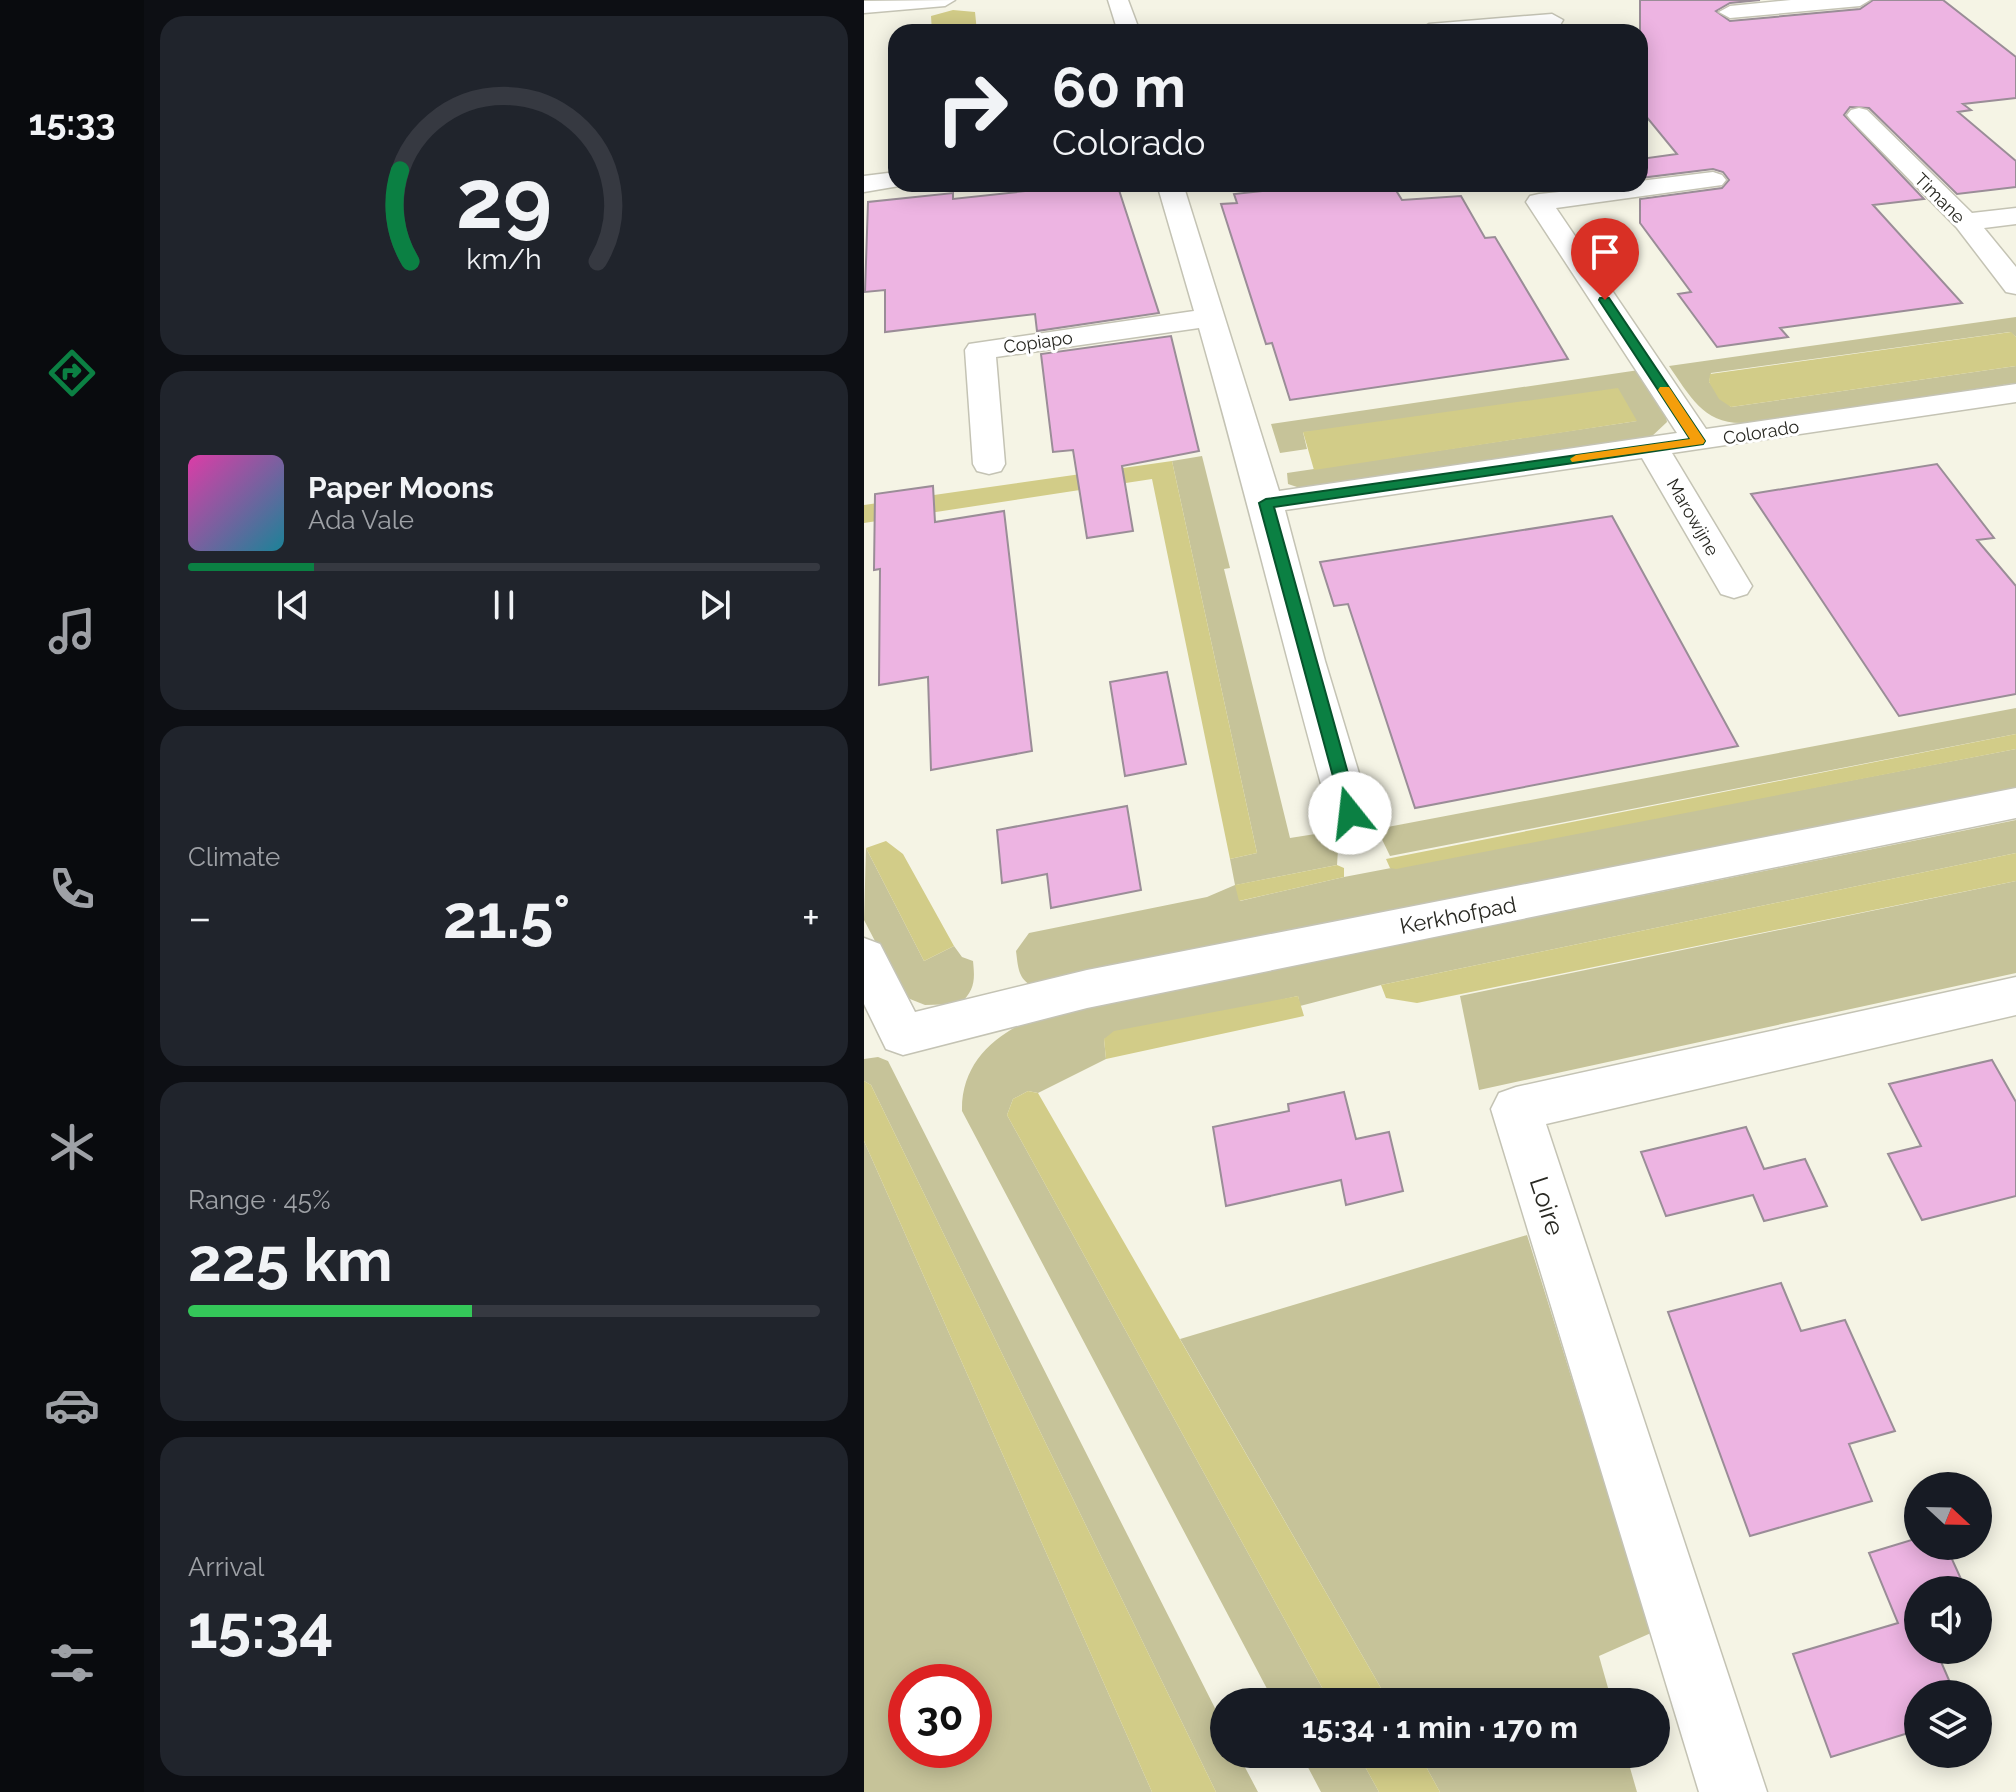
<!DOCTYPE html>
<meta charset="utf-8">
<style>
:root{--surface:#171b24;--page:#20242c;--text:#f1f3f6;--muted:#9ea1a6;--line:#363941;--accent:#0b8043}
body{margin:0;font-family:Raleway,sans-serif;background:var(--page);color:var(--text);height:100vh;display:flex;flex-direction:column;font-size:30px;white-space:nowrap}
*{box-sizing:border-box;margin:0}
p{font-size:26px;color:var(--muted)}
.icon{flex:none;width:44px;height:44px;fill:none;stroke:currentColor;stroke-width:2;stroke-linecap:round;stroke-linejoin:round}
.map{position:relative;flex:1;overflow:hidden}
.details{display:flex;flex-direction:column;gap:16px;padding:16px;background:#0d0f14;width:720px}
.details>*{flex:none}
.guide{position:absolute;left:24px;top:24px;width:760px;height:168px;border-radius:24px;box-shadow:0 4px 20px #0003;background:#171b24;color:var(--text);overflow:hidden}
.needle{width:52px;rotate:112deg}
.fabs{position:absolute;left:1040px;top:1472px;display:grid;gap:16px}
.fabs a{display:grid;place-items:center;width:88px;height:88px;border-radius:50%;background:var(--surface);box-shadow:0 4px 20px #0003;font-size:40px}
.speed{position:absolute;left:24px;top:1664px;display:flex;gap:16px;font-size:40px;font-weight:700;text-align:center}
.speed>*{display:grid;place-content:center;width:104px;height:104px;border-radius:50%;background:var(--surface);box-shadow:0 4px 20px #0003;line-height:1}
.speed .limit{border:12px solid #d22;background:#fff;color:#111}
.pin{position:absolute;display:grid;place-items:center;width:68px;height:68px;color:#fff;margin:-82px -34px;border-radius:50% 50% 50% 0;rotate:-45deg;box-shadow:0 0 8px #0007}
.pin .icon{rotate:45deg}
.me{position:absolute;width:88px;margin:-44px;rotate:344deg;stroke-linejoin:round;filter:drop-shadow(0 0 6px #0008)}
.turn{display:flex;align-items:center;gap:28px;height:168px;padding:0 32px;font-size:36px}
.turn .icon{width:104px;height:104px;stroke-width:2.5}
.turn b{display:block;font-size:56px;line-height:68px}
.big{font-size:60px;font-weight:700;line-height:1.1}
.details .tile{flex:1;display:flex;flex-direction:column;justify-content:center;gap:12px;min-width:0;padding:0 28px;border-radius:24px;background:var(--page)}
.details .dial{align-items:center;gap:0}
.dial svg{height:208px;overflow:visible;fill:none;stroke:var(--line);stroke-width:7;stroke-linecap:round;text-anchor:middle}
.dial text{fill:var(--text);stroke:none}
.song{display:flex;align-items:center;gap:24px}
.cover{width:96px;height:96px;border-radius:12px;background:linear-gradient(135deg,hsl(320 70% 55%),hsl(190 70% 35%))}
.played{height:8px;border-radius:4px;background:linear-gradient(90deg,var(--accent) 20%,var(--line) 20%)}
.keys{display:flex;justify-content:space-around;direction:ltr}
.heat{display:flex;justify-content:space-between;align-items:center;font-size:44px;direction:ltr}
.charge{height:12px;border-radius:6px;background:linear-gradient(90deg,#34c759 45%,var(--line) 0)}
.trip{position:absolute;left:346px;top:1688px;width:460px;height:80px;border-radius:40px;background:var(--surface);box-shadow:0 4px 20px #0003;font-weight:700;line-height:80px;text-align:center}
main{display:flex;flex:1;min-height:0}
.dock{display:flex;flex-direction:column;width:144px;justify-content:space-around;align-items:center;background:#090b0e;color:var(--muted)}
.dock .icon{width:56px;height:56px}
.dock .on{color:var(--accent)}
.dock b{font-size:36px;color:var(--text)}
.map>svg:first-child{display:block}
.green{fill:#c6c399;fill-rule:evenodd}
.water{fill:#d2cc88}
.building{fill:#edb4e2;stroke:#9a8d97;stroke-width:2}
.lines{fill:none;stroke-linecap:round;stroke-linejoin:round}
.minor-casing{stroke:#c4c3b4;stroke-width:3}
.minor{fill:#fff;fill-rule:evenodd}
.route{fill:#0b8043;stroke:#07532c;stroke-width:2}
.slow{fill:#f59e0b}
.labels{text-anchor:middle;dominant-baseline:central;stroke-width:6;stroke-linejoin:round;paint-order:stroke}
.far-street-label{font-size:18px;fill:#282822;stroke:#fff}
.street-label{font-size:22px;fill:#282822;stroke:#fff}
.near-street-label{font-size:26px;fill:#282822;stroke:#fff}
</style>
<main>
<nav class="dock">
<b>15:33</b>
<svg class="icon on" aria-label="directions" viewBox="0 0 24 24"><path d="M12 3l9 9-9 9-9-9zM9 14v-3h6M13 9l2 2-2 2"/></svg>
<svg class="icon" aria-label="music" viewBox="0 0 24 24"><path d="M9 18V5l10-2v13"/><circle cx="6" cy="18" r="3"/><circle cx="16" cy="16" r="3"/></svg>
<svg class="icon" aria-label="phone" viewBox="0 0 24 24"><path d="M5 4h4l2 5-3 2q2 4 5 5l2-3 5 2v4C11 20 4 13 5 4z"/></svg>
<svg class="icon" aria-label="climate" viewBox="0 0 24 24"><path d="M12 3v18M4 7l16 10M4 17L20 7"/></svg>
<svg class="icon" aria-label="car" viewBox="0 0 24 24"><path d="M5 17H2v-5l4-1 3-4h7l3 4 3 1v5h-3M9 17h6M6 11h13"/><circle cx="7" cy="17" r="2"/><circle cx="17" cy="17" r="2"/></svg>
<svg class="icon" aria-label="filters" viewBox="0 0 24 24"><path d="M4 7h16M4 17h16"/><circle cx="9" cy="7" r="2"/><circle cx="15" cy="17" r="2"/></svg>
</nav>
<section class="details">
<div class="tile dial"><svg viewBox="0 0 100 80">
<path d="M14 69A42 42 0 1 1 86 69"/>
<path d="M14 69A42 42 0 0 1 10 34" stroke="#0b8043"/>
<text x="50" y="56" font-size="32" font-weight="700">29</text>
<text x="50" y="72" font-size="11">km/h</text>
</svg></div>
<div class="tile">
<div class="song"><i class="cover"></i><div><b>Paper Moons</b><p>Ada Vale</p></div></div>
<div class="played"></div>
<div class="keys"><svg class="icon" aria-label="previous" viewBox="0 0 24 24"><path d="M18 5L8 12l10 7zM5 5v14"/></svg><svg class="icon" aria-label="pause" viewBox="0 0 24 24"><path d="M8 5v14M16 5v14"/></svg><svg class="icon" aria-label="next" viewBox="0 0 24 24"><path d="M6 5l10 7-10 7zM19 5v14"/></svg></div>
</div>
<div class="tile"><p>Climate</p>
<div class="heat"><a>−</a><b class="big">21.5°</b><a>+</a></div>
</div>
<div class="tile"><p>Range · 45%</p><b class="big">225 km</b><div class="charge"></div></div>
<div class="tile"><p>Arrival</p><b class="big">15:34</b></div>
</section>
<div class="map">
<svg width="1152" height="1792" viewBox="0 0 1152 1792">
<rect width="100%" height="100%" fill="#f5f4e5"/>
<path class="green" d="M 1152,317 L 1152,337 L 1146,332 L 847,373 L 845,382 L 867,407 L 1152,366 L 1152,383 L 881,423 C 840,425 826,396 805,366 Z
M 775,370 L 801,411 L 803,422 L 786,438 L 439,489 L 424,484 L 423,473 L 773,421 L 439,432 L 443,449 L 416,453 L 407,424 Z
M 338,456 L 366,568 L 360,569 L 426,838 L 464,832 L 475,834 L 473,865 L 372,885 L 376,901 L 480,877 L 1152,749 L 1152,789 L 169,986 C 154,980 154,966 152,951 L 165,933 L 343,897 L 371,885 L 366,859 L 393,853 L 308,461 Z
M 1152,708 L 1152,734 L 526,856 L 513,829 Z
M 1152,820 L 1152,853 L 517,985 L 436,1006 L 434,996 L 240,1039 L 242,1059 L 174,1093 L 164,1091 L 149,1099 L 143,1115 L 466,1702 L 410,1702 L 98,1111 C 97,1065 128,1036 168,1019 Z
M 2,848 L 60,961 L 90,946 L 98,957 L 109,961 C 111,980 111,990 96,1004 L 61,1005 L 46,999 L 35,987 L 0,920 Z
M 1152,881 L 1152,973 L 615,1090 L 596,996 Z
M 14,1057 L 24,1061 L 360,1726 L 360,1754 L 374,1754 L 394,1792 L 352,1792 L 7,1085 L 0,1081 L 0,1059 Z
M 0,1141 L 288,1792 L 0,1792 ZM 42,1682 L 110,1682 L 110,1750 L 42,1750 Z
M 663,1235 L 787,1633 L 735,1656 L 748,1702 L 525,1702 L 316,1339 Z
M 437,1754 L 494,1754 L 515,1792 L 457,1792 Z
M 555,1754 L 762,1754 L 773,1792 L 576,1792 Z"/>
<path class="water" d="M 89,10 L 111,12 L 113,32 L 68,32 L 67,16 Z
M 1147,332 L 1152,337 L 1152,366 L 867,407 L 855,399 L 845,382 L 846,374 Z
M 754,388 L 773,421 L 450,470 L 439,432 Z
M 308,461 L 393,853 L 366,859 L 288,479 L 0,523 L 0,505 Z
M 1152,734 L 1152,749 L 532,869 L 526,868 L 522,859 Z
M 22,841 L 39,854 L 90,946 L 60,961 L 2,848 Z
M 1152,853 L 1152,881 L 553,1003 L 522,998 L 517,985 Z
M 473,865 L 480,868 L 480,877 L 375,901 L 371,885 Z
M 434,996 L 440,1016 L 242,1059 L 240,1039 L 250,1031 Z
M 0,1081 L 7,1085 L 352,1792 L 288,1792 L 0,1141 Z
M 164,1091 L 174,1093 L 525,1702 L 466,1702 L 143,1115 L 149,1099 Z
M 494,1754 L 555,1754 L 576,1792 L 515,1792 Z"/>
<path class="building" d="M 776,0 L 896,0 L 866,3 L 852,11 L 866,21 L 996,9 L 1009,0 L 1079,0 L 1152,57 L 1152,98 L 1099,104 L 1107,110 L 1094,112 L 1152,161 L 1152,187 L 1093,194 L 1005,108 L 986,107 L 980,115 L 1060,199 L 1009,205 L 1098,303 L 916,328 L 924,337 L 853,347 L 814,294 L 827,292 L 776,223 L 776,199 L 858,188 L 865,180 L 859,172 L 849,169 L 776,178 L 776,159 L 813,154 L 776,109 Z
M 226,184 L 253,184 L 295,313 L 173,331 L 171,314 L 21,332 L 21,290 L 1,292 L 4,202 L 89,193 L 89,199 Z
M 464,184 L 528,184 L 538,200 L 597,196 L 621,238 L 631,237 L 704,359 L 426,400 L 408,343 L 402,344 L 357,204 L 373,203 L 370,194 Z
M 307,336 L 335,451 L 258,466 L 269,531 L 223,538 L 209,450 L 189,452 L 177,354 Z
M 1073,464 L 1130,538 L 1113,540 L 1152,586 L 1152,694 L 1035,716 L 887,494 Z
M 69,486 L 71,522 L 140,511 L 168,751 L 67,770 L 64,677 L 15,685 L 16,569 L 10,570 L 11,494 Z
M 748,516 L 874,746 L 551,808 L 484,604 L 470,606 L 456,562 Z
M 303,672 L 322,764 L 261,776 L 246,682 Z
M 263,806 L 277,890 L 187,908 L 183,874 L 138,883 L 133,830 Z
M 1128,1060 L 1152,1102 L 1152,1196 L 1058,1220 L 1024,1154 L 1057,1146 L 1025,1084 Z
M 480,1092 L 492,1139 L 525,1132 L 539,1191 L 482,1205 L 477,1180 L 362,1206 L 349,1127 L 425,1111 L 424,1104 Z
M 882,1127 L 900,1169 L 941,1159 L 963,1206 L 900,1221 L 889,1195 L 802,1216 L 777,1152 Z
M 917,1283 L 937,1331 L 981,1320 L 1031,1431 L 985,1444 L 1008,1501 L 886,1536 L 804,1312 Z
M 1054,1538 L 1054,1546 L 1082,1546 L 1102,1590 L 1054,1590 L 1054,1650 L 1072,1650 L 1091,1694 L 1054,1694 L 1054,1730 L 967,1757 L 929,1654 L 1034,1623 L 1005,1553 Z"/>
<g class="lines">
<defs>
<path id="minor" d="M 91,0 L 81,6 L 0,13 L 0,1 Z
M 244,0 L 264,0 L 276,32 L 254,32 Z
M 927,0 L 1006,0 L 996,6 L 866,18 L 855,12 L 866,6 Z
M 688,14 L 699,20 L 696,25 L 626,32 L 554,31 L 565,24 Z
M 995,108 L 1003,110 L 1108,213 L 1152,208 L 1152,224 L 1120,228 L 1152,267 L 1152,294 L 1142,292 L 1093,228 L 987,120 L 983,115 L 987,110 Z
M 32,172 L 32,184 L 41,185 L 0,192 L 0,176 Z
M 849,172 L 858,175 L 862,180 L 858,185 L 692,208 L 842,429 L 1152,384 L 1152,402 L 808,453 L 888,586 L 883,594 L 870,598 L 857,594 L 778,458 L 421,510 L 461,661 L 507,813 L 501,824 L 486,829 L 471,824 L 465,813 C 420,652 381,489 335,328 L 132,357 L 141,464 L 137,471 L 125,474 L 113,471 L 109,464 L 101,350 L 105,344 L 330,311 L 293,184 L 319,184 L 415,491 L 813,433 L 662,202 L 666,196 L 675,194 L 776,184 L 776,181 Z
M 1152,788 L 1152,818 L 223,1008 L 39,1055 L 22,1049 L 0,1004 L 0,938 L 16,944 L 51,1012 L 223,970 Z
M 1152,977 L 1152,1015 L 682,1124 L 903,1792 L 835,1792 L 627,1109 L 635,1093 L 652,1087 Z"/>
</defs>
<use href="#minor" class="minor-casing"/>
<use href="#minor" class="minor"/>
</g>
<path class="route" d="M 736,298 L 745,298 L 841,441 L 839,444 L 410,507 L 495,813 L 492,817 L 480,817 L 395,503 L 402,499 L 826,439 L 735,300 Z"/>
<path class="slow" d="M 796,387 L 805,387 L 841,441 L 839,444 L 708,462 L 706,459 L 712,455 L 826,439 L 794,390 Z"/>
<g class="labels">
<g class="far-street-label">
<text transform="translate(1076 198) rotate(45)">Timane</text>
<text transform="translate(174 342) rotate(-8)">Copiapo</text>
<text transform="translate(897 432) rotate(-9)">Colorado</text>
<text transform="translate(829 517) rotate(60)">Marowijne</text>
</g>
<g class="street-label">
<text transform="translate(594 915) rotate(-11)">Kerkhofpad</text>
</g>
<g class="near-street-label">
<text transform="translate(683 1206) rotate(72)">Loire</text>
</g>
</g>
</svg>
<div class="fabs">
<a><svg class="needle" viewBox="-14 -14 28 28"><path d="M0-13l5 13h-10z" fill="#e53935"/><path d="M0 13l5-13h-10z" fill="#9ea1a6"/></svg></a>
<a><svg class="icon" aria-label="sound" viewBox="0 0 24 24"><path d="M4 9h4l5-4v14l-5-4H4zM17 9q2 3 0 6"/></svg></a>
<a><svg class="icon" aria-label="layers" viewBox="0 0 24 24"><path d="M12 4l9 5-9 5-9-5zM3 14l9 5 9-5"/></svg></a>
</div>
<div class="speed"><div class="limit">30</div></div>
<div class="pin" style="left:741px;top:300px;background:#d93025"><svg class="icon" aria-label="arrive" viewBox="0 0 24 24"><path d="M6 21V4h12l-3 4 3 4H6"/></svg></div>
<svg class="me" style="left:486px;top:813px" viewBox="-20 -20 40 40"><circle r="19" fill="#fff"/><path d="M0-13L10 11 0 6-10 11z" fill="#0b8043"/></svg>
<div class="trip">15:34 · 1 min · 170 m</div>
<div class="guide">
<div class="turn"><svg class="icon" aria-label="right" viewBox="0 0 24 24"><path d="M7 20v-9h11M14 6l5 5-5 5"/></svg><div><b>60 m</b>Colorado</div></div>
</div>
</div>
</main>
